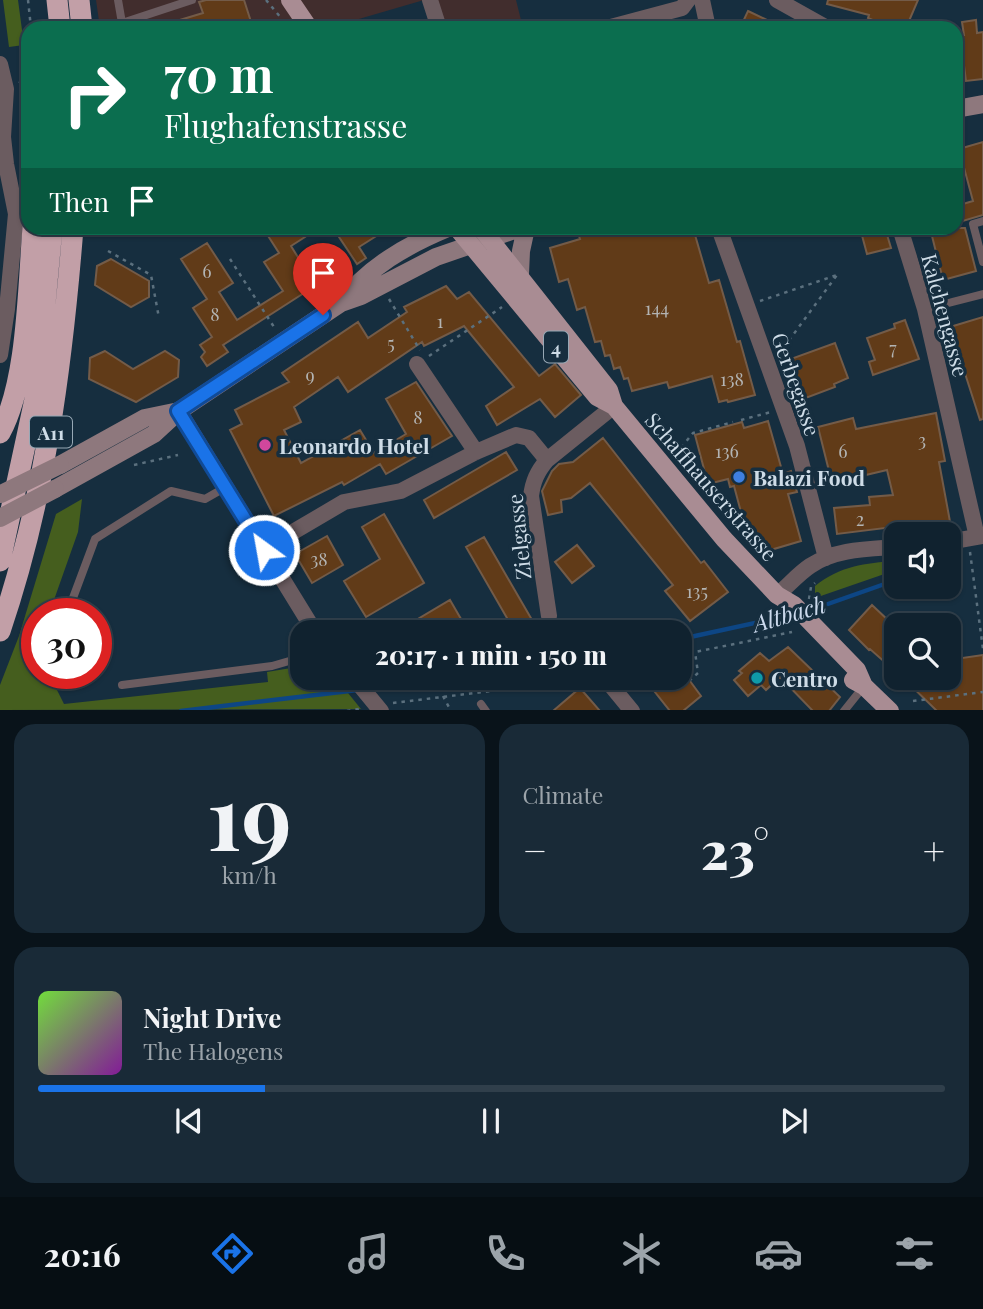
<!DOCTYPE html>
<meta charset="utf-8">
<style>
:root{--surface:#10222f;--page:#192a37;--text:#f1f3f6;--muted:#9ca4aa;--line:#303f4b;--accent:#1a73e8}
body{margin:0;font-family:"Playfair Display",serif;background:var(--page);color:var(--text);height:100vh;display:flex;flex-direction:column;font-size:26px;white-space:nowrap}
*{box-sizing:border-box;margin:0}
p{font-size:23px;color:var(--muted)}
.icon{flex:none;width:38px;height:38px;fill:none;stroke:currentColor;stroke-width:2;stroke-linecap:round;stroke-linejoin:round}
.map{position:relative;height:710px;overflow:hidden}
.panel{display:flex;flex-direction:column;gap:14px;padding:14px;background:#09131a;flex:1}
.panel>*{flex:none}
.banner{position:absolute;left:21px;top:21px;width:942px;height:214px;border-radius:21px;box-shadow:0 2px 5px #0004,0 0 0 2px var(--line);background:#0b6e4f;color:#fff;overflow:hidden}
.buttons{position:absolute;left:884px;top:522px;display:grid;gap:14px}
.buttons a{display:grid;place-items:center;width:77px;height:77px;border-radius:14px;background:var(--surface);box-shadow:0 2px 5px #0004,0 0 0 2px var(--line);font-size:35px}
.speed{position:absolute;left:21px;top:598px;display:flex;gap:14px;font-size:35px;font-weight:700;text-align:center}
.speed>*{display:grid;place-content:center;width:91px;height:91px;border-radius:50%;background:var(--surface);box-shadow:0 2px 5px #0004,0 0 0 2px var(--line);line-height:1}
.speed .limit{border:10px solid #d22;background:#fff;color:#111}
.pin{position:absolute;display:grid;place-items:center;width:60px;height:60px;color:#fff;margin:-72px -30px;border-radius:50% 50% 50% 0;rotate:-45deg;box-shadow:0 0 7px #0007}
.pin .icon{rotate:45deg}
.me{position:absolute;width:77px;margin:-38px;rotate:328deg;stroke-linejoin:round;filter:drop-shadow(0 0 5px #0008)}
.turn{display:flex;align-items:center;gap:24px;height:147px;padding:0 28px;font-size:32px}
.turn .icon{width:91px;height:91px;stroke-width:2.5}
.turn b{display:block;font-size:49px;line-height:60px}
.then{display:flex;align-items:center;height:66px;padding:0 28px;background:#0003;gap:14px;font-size:26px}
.big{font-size:52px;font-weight:800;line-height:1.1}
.panel .card{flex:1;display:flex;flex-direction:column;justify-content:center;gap:10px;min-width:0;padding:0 24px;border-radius:21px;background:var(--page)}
.panel .dial{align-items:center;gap:0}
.dial b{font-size:91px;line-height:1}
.song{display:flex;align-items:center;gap:21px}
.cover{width:84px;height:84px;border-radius:10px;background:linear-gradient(135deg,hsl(100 70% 55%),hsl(290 70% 35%))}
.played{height:7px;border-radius:4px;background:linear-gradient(90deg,var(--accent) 25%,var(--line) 25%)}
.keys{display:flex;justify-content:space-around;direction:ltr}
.heat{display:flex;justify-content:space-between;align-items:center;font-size:38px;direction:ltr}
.panel .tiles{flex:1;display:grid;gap:14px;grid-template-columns:1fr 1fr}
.card:last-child{grid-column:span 2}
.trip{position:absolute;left:290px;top:620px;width:402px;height:70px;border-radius:21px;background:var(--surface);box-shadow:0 2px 5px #0004,0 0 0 2px var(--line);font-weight:800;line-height:70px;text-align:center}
.tabs{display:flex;height:112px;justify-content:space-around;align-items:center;background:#060e13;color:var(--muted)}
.tabs .icon{width:49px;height:49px}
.tabs .current{color:var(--accent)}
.tabs b{font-size:32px;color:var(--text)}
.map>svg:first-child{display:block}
.commercial{fill:#412d2d}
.green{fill:#455e1e}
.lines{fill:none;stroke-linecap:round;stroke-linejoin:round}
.stream{stroke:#0d4685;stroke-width:4.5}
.building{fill:#613b18;stroke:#735b48;stroke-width:2}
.path{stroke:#5b707e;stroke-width:2.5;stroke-dasharray:3.5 5;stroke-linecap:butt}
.service{stroke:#6b5c60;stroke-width:8}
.minor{stroke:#6b5c60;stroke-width:16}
.secondary{stroke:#8e787d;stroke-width:18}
.primary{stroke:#a98c93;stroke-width:18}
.motorway{stroke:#c29fa7;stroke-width:21}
.secondary-bridge{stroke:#8e787d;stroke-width:18}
.route-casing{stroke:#114b97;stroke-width:18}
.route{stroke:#1a73e8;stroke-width:12}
.hotel-dot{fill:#d1479c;stroke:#162e3f;stroke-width:2.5}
.shop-dot{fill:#3f7fe0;stroke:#162e3f;stroke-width:2.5}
.culture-dot{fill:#0f9aa8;stroke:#162e3f;stroke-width:2.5}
.labels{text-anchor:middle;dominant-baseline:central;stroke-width:7;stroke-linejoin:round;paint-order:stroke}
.number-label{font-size:18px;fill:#b3b4b3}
.shield{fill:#162e3f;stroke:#97a8b5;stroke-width:2}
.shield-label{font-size:19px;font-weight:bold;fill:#cedce7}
.street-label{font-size:21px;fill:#cedce7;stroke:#162e3f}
.poi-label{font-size:21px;font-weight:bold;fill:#cedce7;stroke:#162e3f;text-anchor:start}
.water-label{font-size:23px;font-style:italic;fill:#ccdaed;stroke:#162e3f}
</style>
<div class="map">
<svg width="983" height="711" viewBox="0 0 983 711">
<rect width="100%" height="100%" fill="#162e3f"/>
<path class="commercial" d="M 96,0 L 424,0 L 328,28 L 100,28 Z
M 437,0 L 516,0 L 523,28 L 445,28 Z"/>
<path class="green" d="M 3,0 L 18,0 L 24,45 L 9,47 Z
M 82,499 L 78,532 L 49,614 L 37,614 L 37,674 L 49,674 L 64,704 L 268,682 L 267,672 L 303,666 L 303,677 L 335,677 L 361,709 L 0,710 L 0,685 L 19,636 L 56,514 Z
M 896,561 L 896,570 L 815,598 L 815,586 C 840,566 865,563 896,561 Z"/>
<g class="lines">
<path class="stream" d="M 808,611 L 896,580
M 681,639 L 796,614
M 370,689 L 463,677
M 181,711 L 358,690"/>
</g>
<path class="building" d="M 206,0 L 244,0 L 253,28 L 163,28 L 163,25 L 203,13 L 199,2 Z
M 828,0 L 918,0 L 906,28 L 891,28 L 868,18 L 869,15 L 827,4 Z
M 748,11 L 784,28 L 740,28 Z
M 976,20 L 977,33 L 983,32 L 983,79 L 966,81 L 960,35 L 964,35 L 962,22 Z
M 983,142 L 983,215 L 956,223 L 956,206 L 973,201 L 959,149 Z
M 263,228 L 299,228 L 305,237 L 291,246 L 309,275 L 326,264 L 332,275 L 223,345 L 228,352 L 207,366 L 201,357 L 205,352 L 200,345 L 212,337 L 193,308 L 207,299 L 181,259 L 207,243 L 233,283 L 219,292 L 237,320 L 283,291 L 264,262 L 279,253 Z
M 333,228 L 389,228 L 359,247 L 366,258 L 357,264 Z
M 598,228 L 693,228 L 709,283 L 719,280 L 737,342 L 740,341 L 755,395 L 728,402 L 727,400 L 719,402 L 712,376 L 669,388 L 667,382 L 632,391 L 628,378 L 624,379 L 620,367 L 614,369 L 610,355 L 605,356 L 601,341 L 595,342 L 585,307 L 577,310 L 568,279 L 559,282 L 550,248 L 580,239 L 578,233 Z
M 860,228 L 885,228 L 891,248 L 867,254 Z
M 930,228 L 965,228 L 976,271 L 943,280 Z
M 111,259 L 149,281 L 149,297 L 131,307 L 95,285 L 97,266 Z
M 446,286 L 457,299 L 469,292 L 539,376 L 555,364 L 581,395 L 555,417 L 540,399 L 497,425 L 486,406 L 514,387 L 464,326 L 424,346 L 422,342 L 348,392 L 338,377 L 294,407 L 301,422 L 284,430 L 301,463 L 360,430 L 374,453 L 406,434 L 386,399 L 416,382 L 452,436 L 386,474 L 380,464 L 344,485 L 342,482 L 274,516 L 230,430 L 242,424 L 235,410 L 289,382 L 282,373 L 358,322 L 368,338 L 407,312 L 404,307 Z
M 983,317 L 983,419 L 980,420 L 950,327 Z
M 905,320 L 919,359 L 873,375 L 869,362 L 875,360 L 867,338 L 895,328 L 894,324 Z
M 835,343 L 848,378 L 834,384 L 835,387 L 803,399 L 788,360 Z
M 105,351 L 133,369 L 165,351 L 179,360 L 178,377 L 136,402 L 89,379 L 90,358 Z
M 936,413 L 945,461 L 939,462 L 951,527 L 919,533 L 917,524 L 837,534 L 834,508 L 870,505 L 869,497 L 893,495 L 887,470 L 832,483 L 818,427 L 853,418 L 856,429 Z
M 768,421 L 783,474 L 791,471 L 797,492 L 788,494 L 801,541 L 767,551 L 745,527 L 734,486 L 730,487 L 728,479 L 708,484 L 695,435 L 742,422 L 744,428 Z
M 603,438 L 701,563 L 704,561 L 728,592 L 690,621 L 665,591 L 673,585 L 590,483 L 571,498 L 561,500 L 562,512 L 548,515 L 542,491 L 552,471 L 559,464 L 573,462 Z
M 506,452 L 517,470 L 434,518 L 424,500 Z
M 384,514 L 424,583 L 366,617 L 344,581 L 380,559 L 362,527 Z
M 327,536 L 343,565 L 312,583 L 295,554 Z
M 484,537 L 539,632 L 515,632 L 466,547 Z
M 577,545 L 594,566 L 572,583 L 555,562 Z
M 450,600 L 461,619 L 440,632 L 396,632 Z
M 872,605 L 890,622 L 896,615 L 896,672 L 870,649 L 869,650 L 849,630 Z
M 788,647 L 840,697 L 829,711 L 813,711 L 780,677 L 766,690 L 761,685 L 748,696 L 734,680 L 742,673 L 739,671 L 760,653 L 769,661 Z
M 983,655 L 983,711 L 937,711 L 902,677 L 948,677 L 948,660 Z
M 643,677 L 687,677 L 701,696 L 683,711 L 670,711 Z
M 580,688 L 600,711 L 553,711 Z"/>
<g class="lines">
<path class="path" d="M 28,0 L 31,28
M 266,0 L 282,19
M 19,83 L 28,77
M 108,251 L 151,275 L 159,318
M 230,259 L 274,327
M 389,299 L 420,350
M 760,301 L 837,275
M 779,354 L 837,275
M 429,356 L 502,307
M 741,420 L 771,412
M 676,454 L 693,433 L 733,422
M 134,465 L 178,455
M 970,552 L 983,649
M 809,599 L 811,587 L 815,583
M 681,655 L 792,632
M 689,681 L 698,673 L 695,652
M 443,696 L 451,711
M 913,701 L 983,692
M 393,703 L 557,683 L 580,677
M 347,711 L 359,709"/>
<path class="service" d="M 118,0 L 122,23 L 192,0
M 983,221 L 973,224 L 983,262
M 925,309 L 983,294
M 67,614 L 95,539 L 171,491 L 205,499 L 226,487
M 122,685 L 272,666 L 303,657
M 481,704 L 486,711
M 844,711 L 864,686"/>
<path class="minor" d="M 430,0 L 439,28
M 702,0 L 708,28
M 777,0 L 827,28
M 607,28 L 682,8 L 688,0
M 0,64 L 6,89 L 3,137 L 6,164 L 16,214 L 7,309 L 0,355
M 719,228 L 797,446 L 826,558
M 900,228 L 925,309 L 977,537
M 417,364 L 476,452
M 179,411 L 315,632
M 948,542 L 983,536
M 264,549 L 344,502 L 401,491 L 476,452 L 516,435 L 529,438 L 547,460
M 777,595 C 788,586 798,574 810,566 C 835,549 867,549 896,547
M 549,616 L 531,496 C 533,481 537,472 547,460 L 614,406
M 353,677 L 381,711
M 604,677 L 632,711"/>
<path class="secondary" d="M 956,109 L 983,104
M 520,274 L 521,251 L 526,228
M 341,303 C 368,267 407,245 448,228
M 60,465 L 145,418 L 179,411
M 55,489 L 154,434 L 179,411 L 341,303 L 361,296 L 436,257 L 520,228"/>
<path class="primary" d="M 290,0 L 309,28
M 457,228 L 597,397 L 614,406 L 724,539 L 777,595 L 794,605 L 857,670 L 864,686
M 481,228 L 609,390 L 614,406
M 853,680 L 864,686 L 890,711"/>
<path class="motorway" d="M 57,0 L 60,28
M 79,0 L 82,28
M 0,433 C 28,382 28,287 33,228
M 0,561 L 37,390 L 52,228
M 0,631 C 45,499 62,366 73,228"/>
<path class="secondary-bridge" d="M 1,494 L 60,465
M 0,518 L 55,489"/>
</g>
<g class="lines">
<defs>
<path id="route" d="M 264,550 L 178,411 L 323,315"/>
</defs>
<use href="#route" class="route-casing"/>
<use href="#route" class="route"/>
</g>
<circle class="hotel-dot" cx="265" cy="445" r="7"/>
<circle class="shop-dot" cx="739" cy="477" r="7"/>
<circle class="culture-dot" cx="757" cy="678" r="7"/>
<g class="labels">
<g class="number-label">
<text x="207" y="271">6</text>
<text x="657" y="308">144</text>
<text x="215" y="314">8</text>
<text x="440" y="321">1</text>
<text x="391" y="343">5</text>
<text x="893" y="348">7</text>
<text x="310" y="375">9</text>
<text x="732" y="379">138</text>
<text x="418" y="417">8</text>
<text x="922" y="440">3</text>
<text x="727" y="451">136</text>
<text x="843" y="451">6</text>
<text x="860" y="519">2</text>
<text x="319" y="559">38</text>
<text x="697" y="591">135</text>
</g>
<g class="shield">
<rect x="544" y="331.5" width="24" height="31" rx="5"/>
<rect x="30" y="416.5" width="42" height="31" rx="5"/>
</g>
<g class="shield-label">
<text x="556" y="347">4</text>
<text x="51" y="432">A11</text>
</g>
<g class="street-label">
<text transform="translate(946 315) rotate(75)">Kalchengasse</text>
<text transform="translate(797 384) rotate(71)">Gerbegasse</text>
<text transform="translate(712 486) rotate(49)">Schaffhauserstrasse</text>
<text transform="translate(518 537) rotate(-96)">Zielgasse</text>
</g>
<g class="poi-label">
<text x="279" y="445">Leonardo Hotel</text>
<text x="753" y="477">Balazi Food</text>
<text x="771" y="678">Centro</text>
</g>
<g class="water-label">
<text transform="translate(789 613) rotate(-16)">Altbach</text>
</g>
</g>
</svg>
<div class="buttons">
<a><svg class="icon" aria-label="sound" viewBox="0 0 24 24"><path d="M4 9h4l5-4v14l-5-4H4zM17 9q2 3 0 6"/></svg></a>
<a><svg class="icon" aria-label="search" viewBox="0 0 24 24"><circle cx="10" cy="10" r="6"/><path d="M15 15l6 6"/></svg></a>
</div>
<div class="speed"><div class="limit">30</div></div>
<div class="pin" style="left:323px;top:315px;background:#d93025"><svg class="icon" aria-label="arrive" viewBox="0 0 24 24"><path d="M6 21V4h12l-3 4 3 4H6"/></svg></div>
<svg class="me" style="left:264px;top:550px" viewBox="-20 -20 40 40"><circle r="17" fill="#1a73e8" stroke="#fff" stroke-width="3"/><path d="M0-11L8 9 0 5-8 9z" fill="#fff"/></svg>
<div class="trip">20:17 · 1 min · 150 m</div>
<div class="banner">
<div class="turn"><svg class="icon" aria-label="right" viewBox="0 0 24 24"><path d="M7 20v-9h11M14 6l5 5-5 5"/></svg><div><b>70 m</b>Flughafenstrasse</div></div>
<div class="then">Then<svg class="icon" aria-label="arrive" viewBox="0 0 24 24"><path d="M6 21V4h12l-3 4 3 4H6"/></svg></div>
</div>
</div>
<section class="panel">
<div class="tiles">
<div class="card dial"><b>19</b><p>km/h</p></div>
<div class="card"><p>Climate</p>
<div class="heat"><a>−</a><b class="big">23°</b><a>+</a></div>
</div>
<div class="card">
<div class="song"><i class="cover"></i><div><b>Night Drive</b><p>The Halogens</p></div></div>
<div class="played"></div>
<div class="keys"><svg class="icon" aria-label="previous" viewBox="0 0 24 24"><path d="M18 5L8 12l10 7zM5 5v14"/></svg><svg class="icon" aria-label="pause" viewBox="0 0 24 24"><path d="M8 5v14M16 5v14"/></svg><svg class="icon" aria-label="next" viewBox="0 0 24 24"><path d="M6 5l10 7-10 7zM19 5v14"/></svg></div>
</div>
</div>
</section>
<nav class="tabs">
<b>20:16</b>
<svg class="icon current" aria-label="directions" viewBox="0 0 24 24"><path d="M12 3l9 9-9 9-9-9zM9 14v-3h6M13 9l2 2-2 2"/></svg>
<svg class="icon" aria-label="music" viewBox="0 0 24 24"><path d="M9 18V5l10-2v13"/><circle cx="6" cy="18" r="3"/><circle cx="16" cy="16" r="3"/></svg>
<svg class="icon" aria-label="phone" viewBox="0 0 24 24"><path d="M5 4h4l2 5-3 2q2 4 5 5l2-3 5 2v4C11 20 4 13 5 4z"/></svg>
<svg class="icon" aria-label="climate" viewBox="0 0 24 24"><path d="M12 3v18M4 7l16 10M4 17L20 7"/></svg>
<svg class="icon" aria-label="car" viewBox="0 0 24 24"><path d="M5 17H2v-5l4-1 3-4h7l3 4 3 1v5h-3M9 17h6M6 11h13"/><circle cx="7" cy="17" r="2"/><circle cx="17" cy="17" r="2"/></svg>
<svg class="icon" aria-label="filters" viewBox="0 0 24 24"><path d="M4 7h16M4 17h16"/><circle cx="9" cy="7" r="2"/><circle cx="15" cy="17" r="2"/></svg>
</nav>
